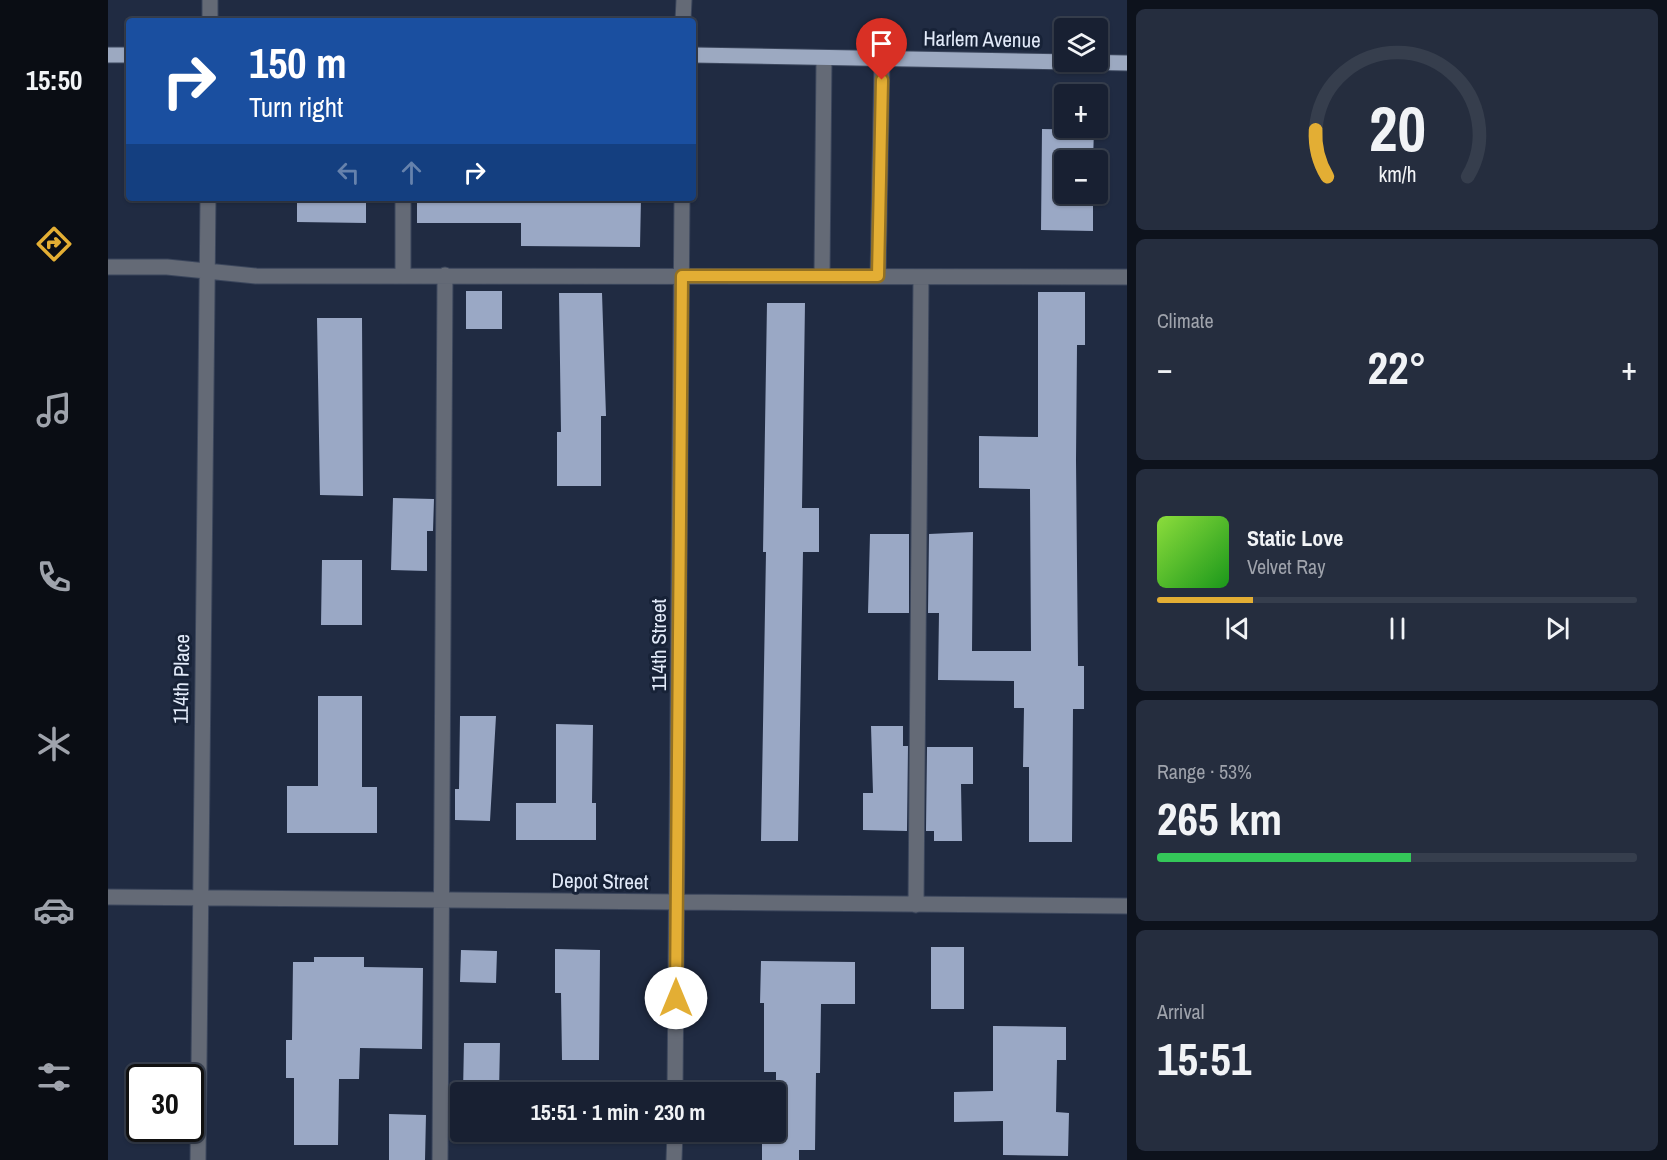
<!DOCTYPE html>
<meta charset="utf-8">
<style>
:root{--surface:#182032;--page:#252d3e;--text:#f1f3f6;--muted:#9fa3ac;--line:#363e4d;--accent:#e3ae34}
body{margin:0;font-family:"Archivo Narrow",sans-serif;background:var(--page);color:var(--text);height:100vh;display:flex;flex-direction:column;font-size:22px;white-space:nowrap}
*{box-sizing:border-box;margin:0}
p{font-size:20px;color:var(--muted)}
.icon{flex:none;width:33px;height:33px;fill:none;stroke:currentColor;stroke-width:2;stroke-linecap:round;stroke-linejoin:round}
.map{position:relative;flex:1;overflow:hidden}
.details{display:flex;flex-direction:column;gap:9px;padding:9px;background:#0d121c;width:540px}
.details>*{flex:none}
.hud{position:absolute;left:18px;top:18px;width:570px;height:183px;border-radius:6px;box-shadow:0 2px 4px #0004,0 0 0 2px var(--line);background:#1a4fa0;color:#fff;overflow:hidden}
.controls{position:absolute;left:946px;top:18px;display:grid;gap:12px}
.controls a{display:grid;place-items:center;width:54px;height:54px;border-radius:6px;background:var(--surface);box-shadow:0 2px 4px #0004,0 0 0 2px var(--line);font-size:30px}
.speed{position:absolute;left:18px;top:1064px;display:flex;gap:12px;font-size:30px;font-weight:700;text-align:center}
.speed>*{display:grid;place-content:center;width:78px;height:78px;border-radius:50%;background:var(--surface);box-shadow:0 2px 4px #0004,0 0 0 2px var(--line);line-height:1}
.speed .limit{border:3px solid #111;border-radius:9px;background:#fff;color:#111}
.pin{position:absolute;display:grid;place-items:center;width:51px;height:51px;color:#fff;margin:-62px -26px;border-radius:50% 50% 50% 0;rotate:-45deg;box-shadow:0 0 6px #0007}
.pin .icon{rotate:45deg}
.me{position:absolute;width:66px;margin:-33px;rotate:0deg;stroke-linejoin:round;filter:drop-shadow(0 0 4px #0008)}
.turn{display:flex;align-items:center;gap:21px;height:126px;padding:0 24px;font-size:27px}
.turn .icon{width:78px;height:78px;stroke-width:2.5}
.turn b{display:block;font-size:42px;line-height:51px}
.lanes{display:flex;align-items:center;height:57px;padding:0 24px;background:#0003;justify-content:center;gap:30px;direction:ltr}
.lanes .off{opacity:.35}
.big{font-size:45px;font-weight:700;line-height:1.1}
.details .tile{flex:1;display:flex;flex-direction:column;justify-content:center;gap:9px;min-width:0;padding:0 21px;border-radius:9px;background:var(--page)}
.details .dial{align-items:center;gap:0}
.dial svg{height:156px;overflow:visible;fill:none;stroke:var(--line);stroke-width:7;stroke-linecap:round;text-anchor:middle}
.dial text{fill:var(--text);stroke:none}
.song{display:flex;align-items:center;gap:18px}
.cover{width:72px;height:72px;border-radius:9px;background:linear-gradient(135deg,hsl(90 70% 55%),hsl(120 70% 35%))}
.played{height:6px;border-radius:3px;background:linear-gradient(90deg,var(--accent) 20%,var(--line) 20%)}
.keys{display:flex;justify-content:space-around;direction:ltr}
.heat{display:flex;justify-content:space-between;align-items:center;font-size:33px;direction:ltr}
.charge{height:9px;border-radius:4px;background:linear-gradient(90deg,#34c759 53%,var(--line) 0)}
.trip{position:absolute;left:342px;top:1082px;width:336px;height:60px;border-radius:6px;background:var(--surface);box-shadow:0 2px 4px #0004,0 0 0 2px var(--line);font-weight:700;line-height:60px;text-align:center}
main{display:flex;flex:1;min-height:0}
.tab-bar{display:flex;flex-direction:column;width:108px;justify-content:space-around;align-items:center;background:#0a0d14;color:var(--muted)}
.tab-bar .icon{width:42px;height:42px}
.tab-bar .on{color:var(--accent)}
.tab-bar b{font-size:27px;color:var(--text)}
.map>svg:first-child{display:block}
.building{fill:#9aa8c5}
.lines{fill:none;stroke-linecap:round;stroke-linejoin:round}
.minor-casing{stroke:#3b465c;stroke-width:17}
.major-casing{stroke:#3b465c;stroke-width:17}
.minor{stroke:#646a76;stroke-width:15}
.major{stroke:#9ca9c1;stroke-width:15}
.route-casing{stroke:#947122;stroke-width:15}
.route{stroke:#e3ae34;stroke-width:10}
.labels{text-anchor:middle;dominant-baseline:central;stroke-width:6;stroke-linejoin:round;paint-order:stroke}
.street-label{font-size:21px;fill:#e2eaf9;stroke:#172237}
</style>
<main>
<nav class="tab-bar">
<b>15:50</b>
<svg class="icon on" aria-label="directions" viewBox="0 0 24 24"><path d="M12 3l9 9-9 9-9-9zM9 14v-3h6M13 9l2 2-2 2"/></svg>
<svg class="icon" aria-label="music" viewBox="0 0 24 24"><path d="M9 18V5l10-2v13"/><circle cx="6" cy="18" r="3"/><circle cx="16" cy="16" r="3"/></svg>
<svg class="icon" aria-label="phone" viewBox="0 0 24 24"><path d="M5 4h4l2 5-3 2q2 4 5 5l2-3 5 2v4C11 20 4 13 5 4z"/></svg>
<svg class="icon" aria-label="climate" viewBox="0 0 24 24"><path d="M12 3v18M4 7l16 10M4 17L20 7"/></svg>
<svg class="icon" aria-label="car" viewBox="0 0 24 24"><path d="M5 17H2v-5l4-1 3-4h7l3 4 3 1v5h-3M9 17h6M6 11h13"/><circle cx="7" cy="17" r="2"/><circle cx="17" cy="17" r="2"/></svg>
<svg class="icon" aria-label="filters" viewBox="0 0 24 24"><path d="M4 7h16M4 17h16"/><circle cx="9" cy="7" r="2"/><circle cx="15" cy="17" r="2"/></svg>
</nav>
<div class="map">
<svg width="1019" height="1160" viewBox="0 0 1019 1160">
<rect width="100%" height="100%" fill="#202b42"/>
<path class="building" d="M 934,129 L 986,130 L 985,160 L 957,160 L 957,194 L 985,194 L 985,231 L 933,230 Z
M 189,198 L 258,198 L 258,223 L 189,222 Z
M 309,198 L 533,198 L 532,247 L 413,246 L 413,223 L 309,223 Z
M 358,291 L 394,291 L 394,329 L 358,329 Z
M 930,292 L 977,292 L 977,345 L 969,345 L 968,460 L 970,666 L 976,666 L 976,709 L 965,709 L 964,842 L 921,842 L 921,767 L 915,767 L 916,708 L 906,708 L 906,681 L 830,680 L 831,613 L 820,613 L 821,534 L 865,532 L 864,651 L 923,651 L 922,489 L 871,488 L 871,436 L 930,437 Z
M 451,293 L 494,293 L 498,416 L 493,416 L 493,486 L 449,486 L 449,432 L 453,432 Z
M 659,303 L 697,303 L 694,508 L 711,508 L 711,552 L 695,552 L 690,841 L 653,841 L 658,552 L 655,552 Z
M 209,318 L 254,318 L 255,496 L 212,495 Z
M 285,498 L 326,499 L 325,531 L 319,531 L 319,571 L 283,570 Z
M 762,534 L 801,534 L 801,613 L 760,613 Z
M 214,560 L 254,560 L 254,625 L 213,625 Z
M 210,696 L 254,696 L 254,787 L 269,787 L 269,833 L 179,833 L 179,786 L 210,786 Z
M 352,716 L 388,716 L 382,821 L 347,820 L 347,789 L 351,789 Z
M 448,724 L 485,725 L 484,803 L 488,803 L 488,840 L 408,840 L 408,803 L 448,803 Z
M 763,726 L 795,726 L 795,746 L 800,746 L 799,831 L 755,830 L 755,793 L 765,793 Z
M 819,747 L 865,747 L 865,784 L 853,784 L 854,841 L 826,841 L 826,831 L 818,831 Z
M 823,947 L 856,947 L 856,1009 L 823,1009 Z
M 447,949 L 492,950 L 491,1060 L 454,1060 L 453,993 L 447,993 Z
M 353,950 L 389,951 L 388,983 L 352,982 Z
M 206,957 L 256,957 L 256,967 L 315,968 L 314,1049 L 252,1048 L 251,1079 L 231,1079 L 230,1145 L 186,1145 L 186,1078 L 178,1078 L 178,1040 L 184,1040 L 185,962 L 206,962 Z
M 653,961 L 747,962 L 747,1004 L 713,1004 L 712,1073 L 708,1073 L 707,1150 L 691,1150 L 691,1160 L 654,1160 L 654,1131 L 668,1131 L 668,1072 L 656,1072 L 656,1003 L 652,1003 Z
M 885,1026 L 958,1027 L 958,1060 L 949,1060 L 948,1112 L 961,1113 L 960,1156 L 895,1155 L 895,1121 L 846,1122 L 846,1092 L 885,1091 Z
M 356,1043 L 392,1043 L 391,1092 L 355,1092 Z
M 281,1114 L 318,1115 L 317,1160 L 281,1160 Z"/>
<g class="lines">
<defs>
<path id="minor" d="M 102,0 L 102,21
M 575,21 L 576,0
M 0,267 L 59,267 L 148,276 L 1019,277
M 295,275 L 295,198
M 714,276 L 716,58
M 770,276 L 774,59
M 0,897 L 1019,906
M 808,905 L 813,277
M 567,1092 L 574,198
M 90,1160 L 100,198
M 332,1160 L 337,275
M 566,1160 L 567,1131"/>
<path id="major" d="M 0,55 L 21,55
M 585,55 L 1019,63"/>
</defs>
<use href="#minor" class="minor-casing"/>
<use href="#major" class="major-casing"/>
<use href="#minor" class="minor"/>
<use href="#major" class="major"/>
</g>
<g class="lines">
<defs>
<path id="route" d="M 568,998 L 574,276 L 770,276 L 774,80"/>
</defs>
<use href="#route" class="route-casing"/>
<use href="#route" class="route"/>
</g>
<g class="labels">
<g class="street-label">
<text transform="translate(874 39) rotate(1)">Harlem Avenue</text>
<text transform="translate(550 645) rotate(-90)">114th Street</text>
<text transform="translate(73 679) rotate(-89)">114th Place</text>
<text transform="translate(492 881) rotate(1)">Depot Street</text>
</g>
</g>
</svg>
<div class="controls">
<a><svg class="icon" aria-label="layers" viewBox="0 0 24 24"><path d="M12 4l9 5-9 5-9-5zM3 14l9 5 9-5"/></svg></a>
<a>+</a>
<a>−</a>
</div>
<div class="speed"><div class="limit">30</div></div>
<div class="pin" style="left:774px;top:80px;background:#d93025"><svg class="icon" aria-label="arrive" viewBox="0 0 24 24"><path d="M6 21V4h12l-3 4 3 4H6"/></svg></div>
<svg class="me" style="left:568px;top:998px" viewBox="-20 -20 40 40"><circle r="19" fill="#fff"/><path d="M0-13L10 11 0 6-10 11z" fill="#e3ae34"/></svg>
<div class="trip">15:51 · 1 min · 230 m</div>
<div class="hud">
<div class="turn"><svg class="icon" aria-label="right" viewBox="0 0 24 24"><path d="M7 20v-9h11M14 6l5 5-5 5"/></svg><div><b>150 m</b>Turn right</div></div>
<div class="lanes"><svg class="icon off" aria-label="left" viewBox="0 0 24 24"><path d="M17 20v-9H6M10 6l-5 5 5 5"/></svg><svg class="icon off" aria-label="ahead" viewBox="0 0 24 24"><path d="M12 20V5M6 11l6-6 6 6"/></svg><svg class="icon" aria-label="right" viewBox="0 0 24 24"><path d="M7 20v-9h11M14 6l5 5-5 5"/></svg></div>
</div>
</div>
<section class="details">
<div class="tile dial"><svg viewBox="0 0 100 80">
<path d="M14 69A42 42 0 1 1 86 69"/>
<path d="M14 69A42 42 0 0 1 8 45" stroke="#e3ae34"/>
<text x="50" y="56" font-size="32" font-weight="700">20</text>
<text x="50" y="72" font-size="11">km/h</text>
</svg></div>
<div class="tile"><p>Climate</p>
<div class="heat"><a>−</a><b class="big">22°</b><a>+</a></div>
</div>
<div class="tile">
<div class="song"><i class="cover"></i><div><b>Static Love</b><p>Velvet Ray</p></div></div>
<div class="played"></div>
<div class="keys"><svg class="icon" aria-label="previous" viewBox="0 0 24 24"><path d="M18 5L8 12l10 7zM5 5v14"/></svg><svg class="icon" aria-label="pause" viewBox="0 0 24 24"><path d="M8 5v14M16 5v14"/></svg><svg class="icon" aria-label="next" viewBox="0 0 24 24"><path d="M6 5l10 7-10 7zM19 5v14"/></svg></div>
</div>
<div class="tile"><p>Range · 53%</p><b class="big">265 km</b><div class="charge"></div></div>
<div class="tile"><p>Arrival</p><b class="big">15:51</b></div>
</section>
</main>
